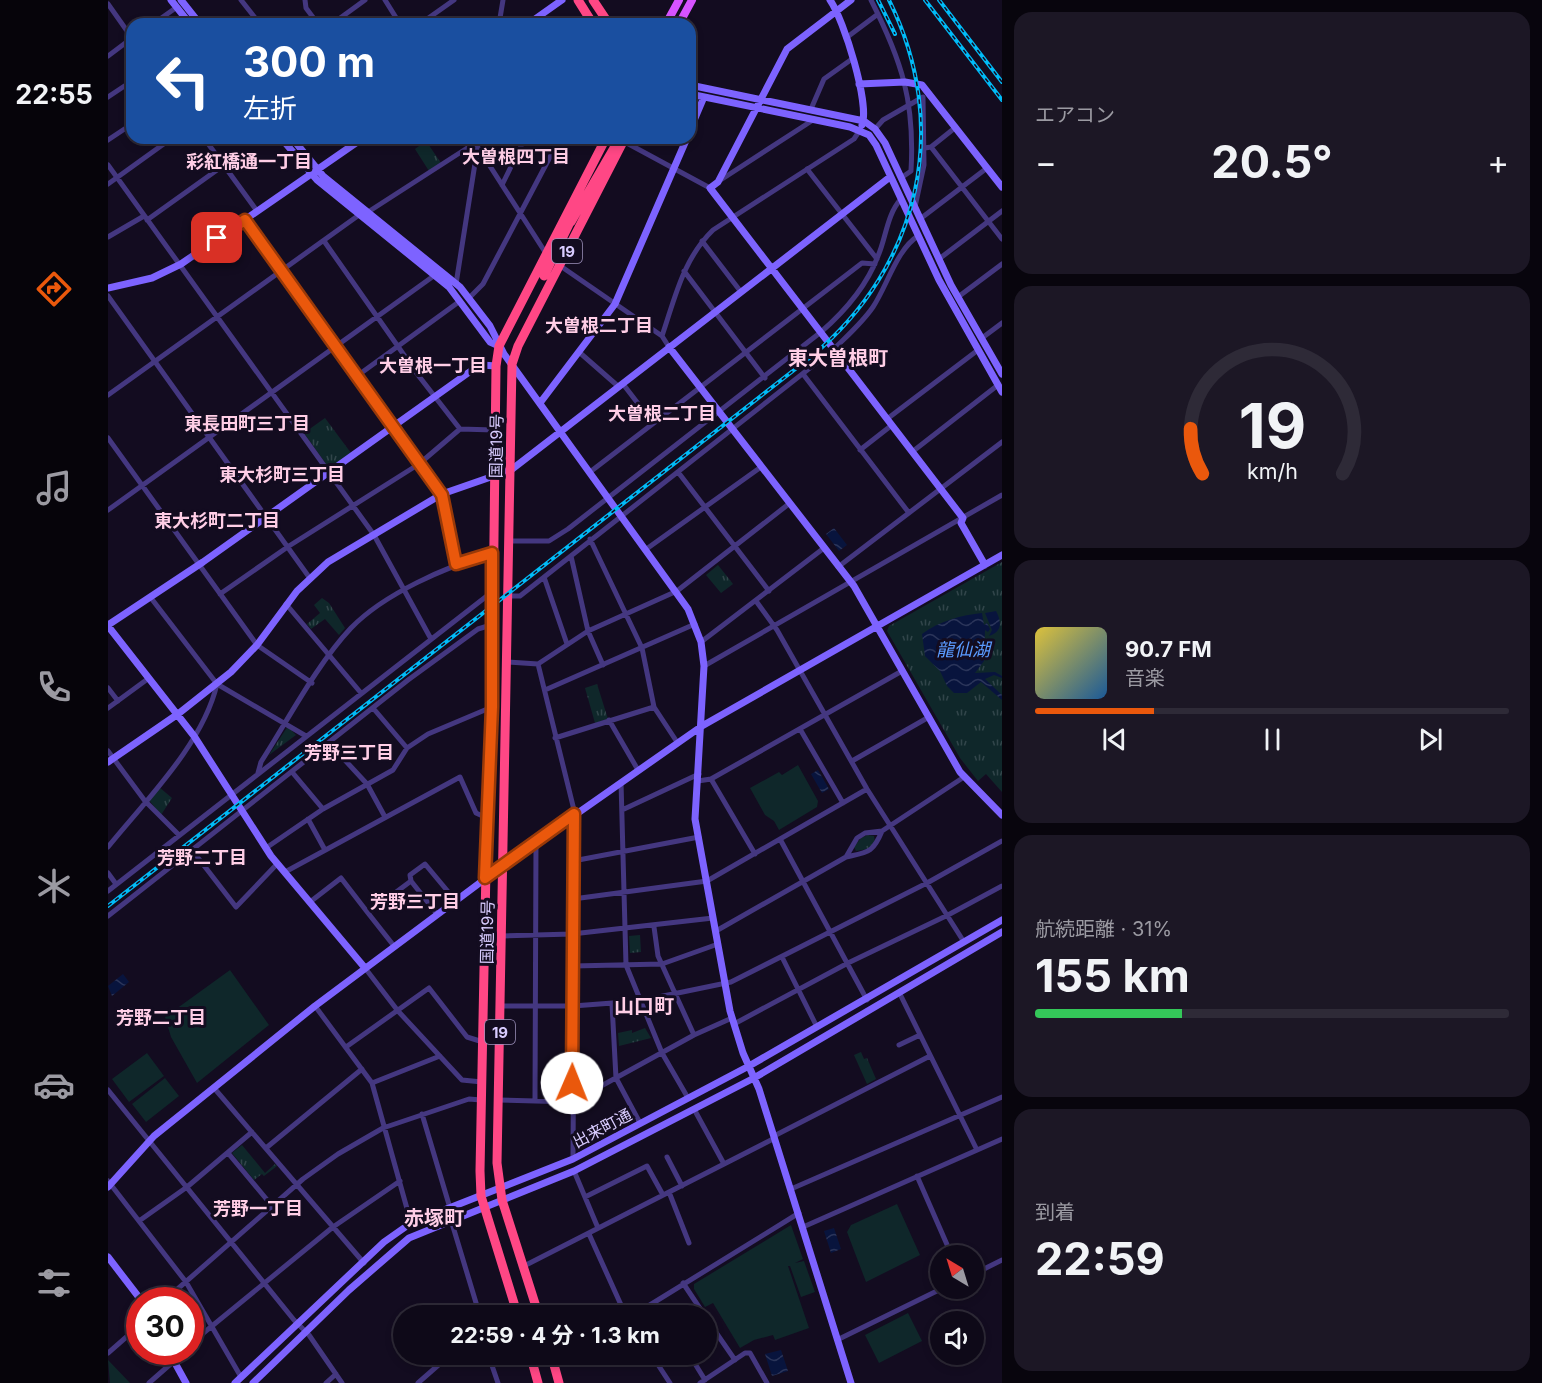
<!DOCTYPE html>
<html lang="ja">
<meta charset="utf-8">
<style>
:root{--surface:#0e0918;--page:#1c1725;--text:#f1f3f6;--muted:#9b9aa2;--line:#2e2a37;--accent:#ea580c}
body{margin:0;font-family:Inter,"Noto Sans JP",sans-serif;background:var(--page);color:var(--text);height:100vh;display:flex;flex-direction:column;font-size:22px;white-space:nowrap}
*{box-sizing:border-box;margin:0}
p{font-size:20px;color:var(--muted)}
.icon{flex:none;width:33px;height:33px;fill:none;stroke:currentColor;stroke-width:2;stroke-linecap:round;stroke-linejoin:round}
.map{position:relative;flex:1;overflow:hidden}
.side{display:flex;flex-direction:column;gap:12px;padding:12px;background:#08050d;width:540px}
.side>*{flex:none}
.guide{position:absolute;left:18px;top:18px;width:570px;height:126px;border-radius:18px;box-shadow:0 3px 9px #0003,0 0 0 2px var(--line);background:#1a4fa0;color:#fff;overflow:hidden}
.needle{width:39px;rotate:322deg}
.fabs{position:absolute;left:822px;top:1245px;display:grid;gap:12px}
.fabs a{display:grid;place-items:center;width:54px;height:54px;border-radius:50%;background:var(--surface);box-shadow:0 3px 9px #0003,0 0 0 2px var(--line);font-size:30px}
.speed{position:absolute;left:18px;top:1287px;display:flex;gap:12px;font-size:30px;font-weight:700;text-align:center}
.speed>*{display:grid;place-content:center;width:78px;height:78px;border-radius:50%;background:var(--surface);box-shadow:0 3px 9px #0003,0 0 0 2px var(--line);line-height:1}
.speed .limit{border:9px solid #d22;background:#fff;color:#111}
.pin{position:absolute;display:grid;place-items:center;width:51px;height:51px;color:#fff;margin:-26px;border-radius:12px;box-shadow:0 3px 9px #0006}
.me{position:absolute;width:66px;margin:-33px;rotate:1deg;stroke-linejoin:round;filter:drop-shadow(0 0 4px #0008)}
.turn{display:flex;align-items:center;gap:21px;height:126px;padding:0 18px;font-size:27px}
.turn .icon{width:78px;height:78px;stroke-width:2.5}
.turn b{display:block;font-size:42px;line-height:51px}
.big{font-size:45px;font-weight:700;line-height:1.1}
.side .card{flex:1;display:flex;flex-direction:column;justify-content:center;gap:9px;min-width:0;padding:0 21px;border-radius:18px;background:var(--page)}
.side .dial{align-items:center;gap:0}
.dial svg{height:156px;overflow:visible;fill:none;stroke:var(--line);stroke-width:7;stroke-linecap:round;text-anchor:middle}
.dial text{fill:var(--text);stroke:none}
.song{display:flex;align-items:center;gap:18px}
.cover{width:72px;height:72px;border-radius:9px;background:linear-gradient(135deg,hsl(50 70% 55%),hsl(210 70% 35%))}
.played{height:6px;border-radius:3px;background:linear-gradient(90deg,var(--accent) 25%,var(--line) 25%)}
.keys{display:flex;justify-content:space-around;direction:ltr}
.heat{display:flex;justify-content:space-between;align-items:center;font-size:33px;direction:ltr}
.charge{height:9px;border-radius:4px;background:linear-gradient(90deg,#34c759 31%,var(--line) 0)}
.trip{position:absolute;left:285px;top:1305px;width:324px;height:60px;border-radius:30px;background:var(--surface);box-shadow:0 3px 9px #0003,0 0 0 2px var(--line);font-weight:700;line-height:60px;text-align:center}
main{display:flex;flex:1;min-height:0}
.tabs{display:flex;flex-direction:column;width:108px;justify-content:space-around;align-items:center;background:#06040a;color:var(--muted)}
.tabs .icon{width:42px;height:42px}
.tabs .on{color:var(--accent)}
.tabs b{font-size:27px;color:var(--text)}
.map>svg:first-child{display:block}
.park{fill:url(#park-tufts)}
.pitch{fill:#0f272a}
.water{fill:url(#water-waves)}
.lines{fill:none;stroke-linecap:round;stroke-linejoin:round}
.street{stroke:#443780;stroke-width:5}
.secondary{stroke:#7d63ff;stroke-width:7}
.primary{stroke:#d753ff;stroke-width:8}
.highway{stroke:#ff4785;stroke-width:9}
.rail-casing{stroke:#00bbf7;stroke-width:4}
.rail{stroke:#130c20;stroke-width:1.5;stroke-dasharray:4.5;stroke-linecap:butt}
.route-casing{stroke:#983908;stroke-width:15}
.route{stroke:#ea580c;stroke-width:10}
.labels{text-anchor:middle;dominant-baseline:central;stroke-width:6;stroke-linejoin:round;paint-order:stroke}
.shield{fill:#130c20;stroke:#9e92bc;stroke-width:1.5}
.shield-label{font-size:15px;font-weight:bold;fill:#d9ccff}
.street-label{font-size:16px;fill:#d9ccff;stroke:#130c20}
.neighbourhood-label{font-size:18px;font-weight:bold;fill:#ffcee6;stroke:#130c20}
.water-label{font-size:18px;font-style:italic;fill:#5a9bff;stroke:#130c20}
.quarter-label{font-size:20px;font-weight:bold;fill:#ffcee6;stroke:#130c20}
</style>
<main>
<nav class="tabs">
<b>22:55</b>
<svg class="icon on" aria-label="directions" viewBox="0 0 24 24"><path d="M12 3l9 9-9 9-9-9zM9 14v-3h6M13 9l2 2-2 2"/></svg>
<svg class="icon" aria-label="music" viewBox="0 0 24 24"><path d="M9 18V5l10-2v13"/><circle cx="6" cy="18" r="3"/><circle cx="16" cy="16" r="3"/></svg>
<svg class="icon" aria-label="phone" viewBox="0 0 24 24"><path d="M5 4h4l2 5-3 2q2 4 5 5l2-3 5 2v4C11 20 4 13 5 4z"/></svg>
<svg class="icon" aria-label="climate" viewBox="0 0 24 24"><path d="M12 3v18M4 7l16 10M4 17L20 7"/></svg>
<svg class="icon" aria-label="car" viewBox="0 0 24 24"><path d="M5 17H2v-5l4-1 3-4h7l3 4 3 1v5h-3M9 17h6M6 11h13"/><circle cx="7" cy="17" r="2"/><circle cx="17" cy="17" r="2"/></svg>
<svg class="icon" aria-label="filters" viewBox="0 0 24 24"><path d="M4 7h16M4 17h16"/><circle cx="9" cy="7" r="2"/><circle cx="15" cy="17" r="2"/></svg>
</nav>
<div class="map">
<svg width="894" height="1383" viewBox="0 0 894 1383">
<defs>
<pattern id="park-tufts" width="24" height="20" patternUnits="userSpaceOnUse" patternTransform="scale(1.5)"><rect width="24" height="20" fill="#0f272a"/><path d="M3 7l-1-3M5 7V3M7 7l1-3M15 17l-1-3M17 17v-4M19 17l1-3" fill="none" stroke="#31454a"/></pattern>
<pattern id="water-waves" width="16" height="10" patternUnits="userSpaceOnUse" patternTransform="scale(1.5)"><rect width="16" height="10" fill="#08143d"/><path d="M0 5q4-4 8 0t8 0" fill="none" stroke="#2b355a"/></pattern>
</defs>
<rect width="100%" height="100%" fill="#130c20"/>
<path class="park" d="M 318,141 L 333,163 L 321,171 L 307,149 Z
M 217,418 L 243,453 L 221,468 L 196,433 Z
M 894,562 L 894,792 L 878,774 L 870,781 L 852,758 L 779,631 L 781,626 Z
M 610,565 L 625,584 L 613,593 L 598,575 Z
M 214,598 L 221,603 L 237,628 L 231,635 L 217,619 L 203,629 L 199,624 L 212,613 L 206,605 Z
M 489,684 L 500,719 L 487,723 L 477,688 Z
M 180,727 L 188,735 L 161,755 L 178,729 Z
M 51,787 L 64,798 L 53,815 L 41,800 Z
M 760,835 L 766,836 L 767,843 L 760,849 L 748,851 L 746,847 L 753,838 Z
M 532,935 L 533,952 L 522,953 L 521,936 Z
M 537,1028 L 543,1038 L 511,1046 L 510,1033 L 524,1030 L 524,1033 Z
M 753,1052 L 756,1059 L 759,1058 L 768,1079 L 759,1084 L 746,1055 Z
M 134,1145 L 157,1173 L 167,1164 L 169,1166 L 156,1176 L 154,1174 L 146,1180 L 124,1153 Z
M 0,1360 L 22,1383 L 2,1383 Z"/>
<path class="pitch" d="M 690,765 L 710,801 L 709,807 L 671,830 L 666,821 L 657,815 L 642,788 L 671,772 L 674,775 Z
M 122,970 L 161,1025 L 89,1083 L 63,1037 L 57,1017 Z
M 39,1053 L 56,1076 L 21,1102 L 4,1079 Z
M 57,1078 L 71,1096 L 38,1122 L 24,1104 Z
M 789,1204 L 812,1255 L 758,1282 L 739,1232 L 743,1225 Z
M 683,1225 L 695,1259 L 687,1263 L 696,1261 L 707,1292 L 693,1297 L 682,1266 L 680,1266 L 701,1328 L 667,1340 L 665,1335 L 646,1340 L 632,1348 L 605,1303 L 597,1307 L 586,1289 L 586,1284 Z
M 800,1313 L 814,1341 L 771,1363 L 757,1335 Z"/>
<path class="water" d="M 726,528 L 739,545 L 731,551 L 718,534 Z
M 888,611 C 894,622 894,632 881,636 L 884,630 L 877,613 Z
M 874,613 L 876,625 L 879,623 L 882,629 L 880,632 L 877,630 L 876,661 L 867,673 L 887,672 L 894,676 L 894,678 L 886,675 L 877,679 L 894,695 L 894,700 L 873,682 L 859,693 L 846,693 L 839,686 L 832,671 L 817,656 L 814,634 C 831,621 854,615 874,613 Z
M 710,770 L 721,789 L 714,793 L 703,774 Z
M 15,974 L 21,982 L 4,996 L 0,986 Z
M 726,1228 L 733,1249 L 723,1253 L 716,1231 Z
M 673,1350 L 680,1371 L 664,1376 L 657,1354 Z"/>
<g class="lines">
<path class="street" d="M 133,0 L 152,24
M 197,0 L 198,8 L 210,24
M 277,0 L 292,24
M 763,0 C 794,61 807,102 803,171 L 793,178
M 0,4 L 24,38
M 45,24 L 69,7
M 224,24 L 257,0
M 312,24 L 346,0
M 391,24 L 395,0
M 738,38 L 770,14
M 0,56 L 24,38
M 0,97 L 24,81
M 703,109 L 716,79 L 744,59
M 767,129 L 775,120 L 815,97
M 96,138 L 149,211
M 364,138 L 439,255
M 0,140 L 24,124
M 515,141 L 602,188
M 823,147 L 848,127
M 817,148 L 823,147 L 894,239
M 0,165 L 266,535 L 323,639
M 699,169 L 769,259
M 611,181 L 705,120
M 0,184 L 64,138
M 394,185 L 417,138
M 807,207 L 816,165 L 815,98
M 260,212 L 367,143
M 812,219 L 879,168
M 39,220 L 116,165
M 137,220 L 334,494 L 348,564
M 0,237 L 36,216
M 216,241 L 310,375 L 352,429
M 594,241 L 633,292
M 831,259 L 894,211
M 451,265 L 554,336
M 576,271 L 657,378
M 348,284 L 371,138
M 0,296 L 201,577
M 850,297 L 894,264
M 361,298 L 375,284 L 452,138
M 874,338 L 894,323
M 561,347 L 554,336 C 567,298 575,259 605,230 L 746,139 L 752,130
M 471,352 L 511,387
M 695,374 L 801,513
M 249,376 L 352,301
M 515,384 L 545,423
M 0,395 L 251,215
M 779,419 L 870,350
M 0,438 L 149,645 L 204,683
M 752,450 L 784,425
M 804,452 L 890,385
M 482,472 L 754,263 L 767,264
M 570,472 L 661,591
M 0,510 L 327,275
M 482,539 L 534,648 L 546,707 L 569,742
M 401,541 L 441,541 L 460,529 L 713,332 C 736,312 759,285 770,256 C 778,238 779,214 793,199
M 537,550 L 653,467
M 463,556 L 480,631 L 495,665
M 730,567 L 894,442
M 436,577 L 459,644
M 112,594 L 181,546 L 311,464 L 352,429 L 386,430
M 401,596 L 412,596 L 726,349 C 740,335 754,323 765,307 C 779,286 789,249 810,236
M 43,598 L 109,684 L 198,736
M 648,601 L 669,630 L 759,789 L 856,942
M 178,604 L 253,693
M 593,642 L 716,548
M 399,662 L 430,664 L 480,631 L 569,591 L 682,503
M 430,664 L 467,814 L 465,1159
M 596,666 L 894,495
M 0,688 L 10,701
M 437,690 L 587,624
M 0,708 L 41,678
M 265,708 L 299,748
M 501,720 L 530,770
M 692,729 L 735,803
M 447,738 L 546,707
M 222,744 L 259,784 L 277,817
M 0,751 L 37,801 L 71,835
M 744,761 L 821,717
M 184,772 L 215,809
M 150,773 L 153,762 C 180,720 209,664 243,628 C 277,593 338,567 384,553
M 603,779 L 647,854
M 590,781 L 603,779 L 794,671
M 513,782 L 518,965 L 554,1053 L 580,1098
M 514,810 L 591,774
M 200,819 L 217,850
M 672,839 L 759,1000
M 0,847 C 38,800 95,744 109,684
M 158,848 L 215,809 L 285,770 L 299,748 L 320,734 L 384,707
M 84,850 L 128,907 L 169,864
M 738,857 L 749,838 L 757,833 L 774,831 L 856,777
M 465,861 L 591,837
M 177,872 L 352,777 L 368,813 L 379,818
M 0,873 L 8,884
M 0,891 L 384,592
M 465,899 L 599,881 L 759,789
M 202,902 L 233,878 L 260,913
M 329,914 L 303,881 L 302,875 L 317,864 L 347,900
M 0,916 L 300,680 L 370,629 L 383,625
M 546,927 L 550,956 L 586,1035
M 608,931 L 738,857 C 760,852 765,853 774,831
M 394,936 L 464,934 L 605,918
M 286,946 L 260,913 L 303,881
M 674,957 L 709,1027
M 465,966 L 554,964 L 610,944
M 257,968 L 290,1011 L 354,1080 L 374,1082
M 791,992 L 869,1150
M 504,1004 L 508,1078 L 532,1123
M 207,1006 L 264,1083 L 303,1223
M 393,1006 L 465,1006 L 531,1001 L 623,982 L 819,883 L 894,841
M 626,1024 L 740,963 L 840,915 L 894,886
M 791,1045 L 812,1035
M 238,1047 L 321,988 L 359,1037 L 375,1042
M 264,1083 L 332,1056
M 106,1088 L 256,1263
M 0,1090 L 186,1320 L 201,1335 L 234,1383
M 390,1100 L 464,1102 L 586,1035 L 624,1018
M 427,1100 L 428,842
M 586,1109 L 616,1164
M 314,1114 L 342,1208
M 666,1136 L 822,1056
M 158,1148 L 254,1069
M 120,1153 L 165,1207
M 559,1157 L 574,1186
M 466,1171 L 490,1228
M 809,1176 L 844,1256
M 0,1181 L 78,1282 L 133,1377
M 683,1189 L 894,1097
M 561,1192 L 581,1243
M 477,1197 L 539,1166 L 555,1195
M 343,1220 L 372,1316
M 31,1221 L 79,1187 L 144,1132
M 695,1227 L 894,1139
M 481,1234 L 518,1316
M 416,1266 L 667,1138
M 866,1274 L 894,1260
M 575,1283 L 597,1316
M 57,1300 L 195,1179 L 230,1154 L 275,1128 L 361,1099 L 373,1100
M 524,1316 L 691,1213
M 598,1318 L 627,1360
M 729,1340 L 835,1288
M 82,1344 L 225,1227 L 292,1181
M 0,1353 L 32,1325
M 380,1354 L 390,1383
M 543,1354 L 562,1383
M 581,1354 L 597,1380
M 65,1359 L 74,1352
M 446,1366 L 464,1354
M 41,1383 L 66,1361
M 218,1383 L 228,1374
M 310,1383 L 343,1354
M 592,1383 L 637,1353 L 642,1353 L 659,1383"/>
<path class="secondary" d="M 63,0 L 82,24
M 73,0 L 92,24
M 722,0 C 736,20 762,104 754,125
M 743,0 L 679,49 L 610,182 L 602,188 L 855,518 L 853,523 L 877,565
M 420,24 L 454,0
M 751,84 L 797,82 L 814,85 L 894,187
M 582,85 L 756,121 L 767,129 L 777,143 L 843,285 L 894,374
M 582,94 L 742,127 L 761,135 L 768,145 L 831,280 L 894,392
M 582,130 L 596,97
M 173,138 L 209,180 L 341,287 L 382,342 L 391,346
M 184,138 L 215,176 L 352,287 L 382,326 L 396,354 L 580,609 L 593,642 L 596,666 L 587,819 L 622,1011 L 635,1053 L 651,1089 L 743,1383
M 0,288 L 44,278 L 73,264 L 255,138
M 561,347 L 746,586 L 852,772 L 894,815
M 432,403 L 507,304 L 579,138
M 0,625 L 95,562 L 367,368 L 374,365 L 388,366
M 0,626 L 86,736 L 163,856 L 257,968
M 0,762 L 70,714 L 123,672 L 149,645 L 189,591 L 220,562 L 334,494 L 403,470 L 782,177
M 0,1187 L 46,1136 L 207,1006 L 397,864 L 594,726 L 894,555
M 0,1257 L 33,1300
M 61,1352 L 78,1383
M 127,1383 L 276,1242 L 303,1223 L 465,1159 L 641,1066 L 894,920
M 145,1383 L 241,1290 L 301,1238 L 466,1171 L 646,1078 L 894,932"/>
<path class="primary" d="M 558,24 L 571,0
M 571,24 L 584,0"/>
<path class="highway" d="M 470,0 L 485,24
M 485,0 L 501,24
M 463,222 L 506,148
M 436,276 L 465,216
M 410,1316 L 373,1196 L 372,1171 L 379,818 L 384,707 L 388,366 L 391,346 L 498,138
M 431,1316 L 394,1200 L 389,1163 L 404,364 L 410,346 L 517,138
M 422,1354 L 430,1383
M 443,1354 L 451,1383"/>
<defs>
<path id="rail" d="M 770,0 L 787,34
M 817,0 L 894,100
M 831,0 L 894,82
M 0,906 L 704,356 C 812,266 844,127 781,0"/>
</defs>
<use href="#rail" class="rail-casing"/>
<use href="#rail" class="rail"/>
</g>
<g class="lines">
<defs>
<path id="route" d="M 109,238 L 137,220 L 334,495 L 348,564 L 384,553 L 384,707 L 377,878 L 466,814 L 464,1083"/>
</defs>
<use href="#route" class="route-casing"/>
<use href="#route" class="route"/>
</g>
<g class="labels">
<g class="shield">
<rect x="444" y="239" width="30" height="24" rx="4.5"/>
<rect x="377" y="1020" width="30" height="24" rx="4.5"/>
</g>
<g class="shield-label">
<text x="459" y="251">19</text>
<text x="392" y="1032">19</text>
</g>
<g class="street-label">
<text transform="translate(388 446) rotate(-89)">国道19号</text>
<text transform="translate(379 932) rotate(-89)">国道19号</text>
<text transform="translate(494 1128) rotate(-28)">出来町通</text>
</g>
<g class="neighbourhood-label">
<text x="408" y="156">大曽根四丁目</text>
<text x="141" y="161">彩紅橋通一丁目</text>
<text x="491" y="325">大曽根二丁目</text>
<text x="325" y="365">大曽根一丁目</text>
<text x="554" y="413">大曽根二丁目</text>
<text x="139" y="423">東長田町三丁目</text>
<text x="174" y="474">東大杉町三丁目</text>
<text x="109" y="520">東大杉町二丁目</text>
<text x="241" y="752">芳野三丁目</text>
<text x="94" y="857">芳野二丁目</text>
<text x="307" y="901">芳野三丁目</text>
<text x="53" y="1017">芳野二丁目</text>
<text x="150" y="1208">芳野一丁目</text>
</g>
<g class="water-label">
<text x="855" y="649">龍仙湖</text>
</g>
<g class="quarter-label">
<text x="730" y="358">東大曽根町</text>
<text x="536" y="1006">山口町</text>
<text x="326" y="1218">赤塚町</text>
</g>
</g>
</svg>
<div class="fabs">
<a><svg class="needle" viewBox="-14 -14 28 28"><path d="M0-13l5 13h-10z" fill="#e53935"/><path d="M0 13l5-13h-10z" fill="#9b9aa2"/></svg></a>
<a><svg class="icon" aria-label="sound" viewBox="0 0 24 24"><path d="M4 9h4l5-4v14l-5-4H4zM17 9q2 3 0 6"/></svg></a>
</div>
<div class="speed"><div class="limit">30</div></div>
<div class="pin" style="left:109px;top:238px;background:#d93025"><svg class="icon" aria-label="arrive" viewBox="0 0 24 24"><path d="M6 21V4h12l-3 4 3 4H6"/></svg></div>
<svg class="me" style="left:464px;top:1083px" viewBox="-20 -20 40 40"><circle r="19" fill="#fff"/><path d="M0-13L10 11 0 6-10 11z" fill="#ea580c"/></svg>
<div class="trip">22:59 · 4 分 · 1.3 km</div>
<div class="guide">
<div class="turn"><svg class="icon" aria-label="left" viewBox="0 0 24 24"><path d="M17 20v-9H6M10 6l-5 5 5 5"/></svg><div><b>300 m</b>左折</div></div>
</div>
</div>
<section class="side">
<div class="card"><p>エアコン</p>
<div class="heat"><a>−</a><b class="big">20.5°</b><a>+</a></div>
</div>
<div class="card dial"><svg viewBox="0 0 100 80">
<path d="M14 69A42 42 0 1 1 86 69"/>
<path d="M14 69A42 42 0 0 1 8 46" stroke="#ea580c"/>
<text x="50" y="56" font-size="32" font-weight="700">19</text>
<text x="50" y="72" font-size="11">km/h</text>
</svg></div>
<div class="card">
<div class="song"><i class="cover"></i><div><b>90.7 FM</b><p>音楽</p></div></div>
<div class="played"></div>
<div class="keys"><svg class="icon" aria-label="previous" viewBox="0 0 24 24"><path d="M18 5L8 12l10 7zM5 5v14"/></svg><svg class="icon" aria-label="pause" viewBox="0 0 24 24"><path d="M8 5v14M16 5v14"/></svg><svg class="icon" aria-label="next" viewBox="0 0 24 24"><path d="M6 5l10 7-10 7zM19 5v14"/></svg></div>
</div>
<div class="card"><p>航続距離 · 31%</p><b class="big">155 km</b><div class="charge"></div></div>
<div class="card"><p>到着</p><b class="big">22:59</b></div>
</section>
</main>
